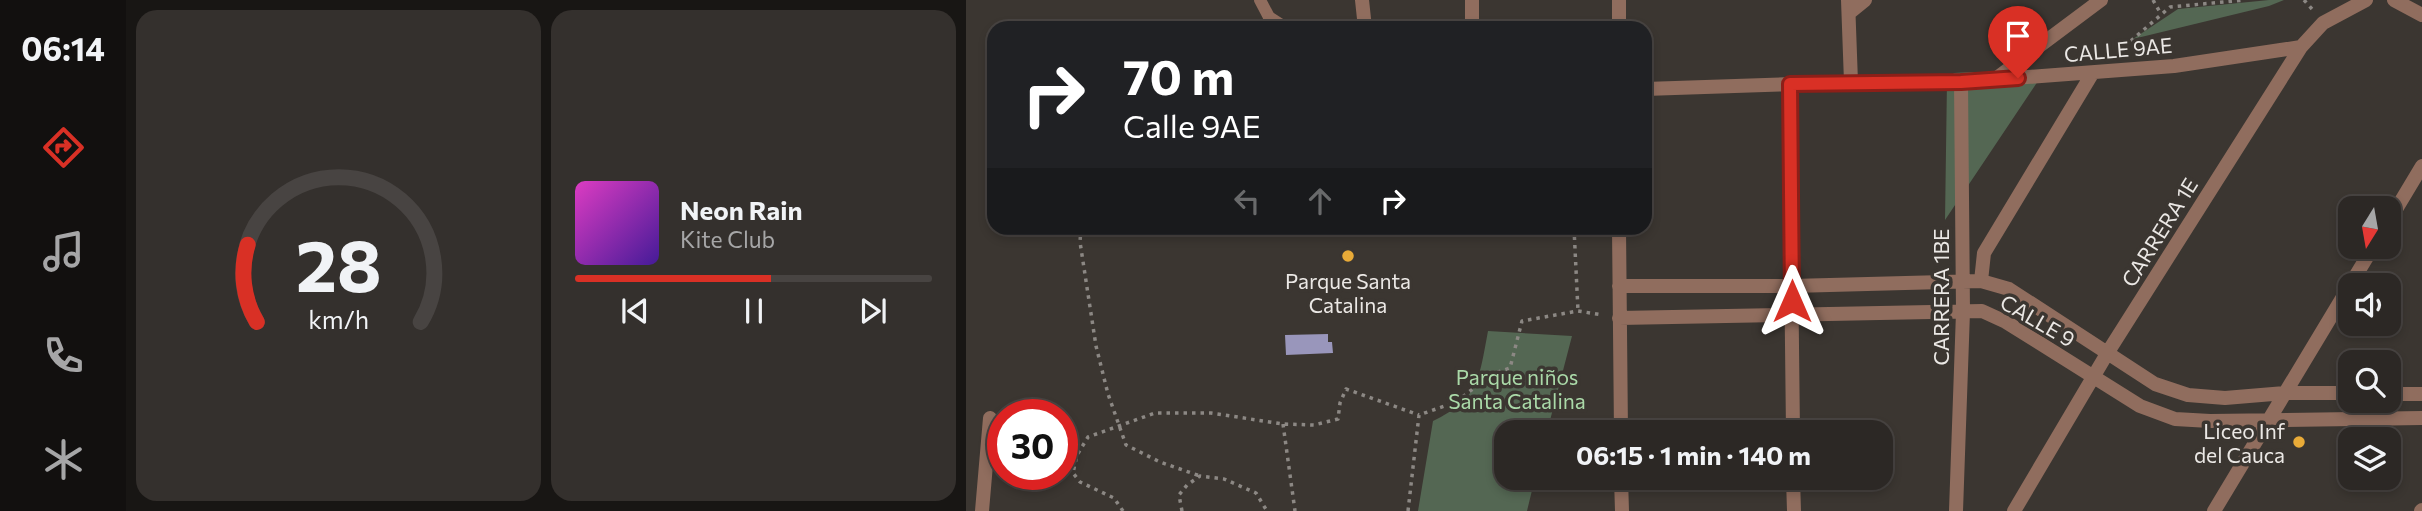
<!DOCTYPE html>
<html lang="es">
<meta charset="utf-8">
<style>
:root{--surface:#2c2825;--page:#34302d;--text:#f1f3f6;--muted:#a6a6a7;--line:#484442;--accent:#d93025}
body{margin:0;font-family:Commissioner,sans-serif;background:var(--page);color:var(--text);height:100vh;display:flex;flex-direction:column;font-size:26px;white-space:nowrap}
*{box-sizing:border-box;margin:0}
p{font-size:23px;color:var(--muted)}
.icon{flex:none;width:38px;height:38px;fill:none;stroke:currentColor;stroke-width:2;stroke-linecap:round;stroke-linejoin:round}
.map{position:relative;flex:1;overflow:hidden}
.panel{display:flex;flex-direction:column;gap:10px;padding:10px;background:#181614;width:840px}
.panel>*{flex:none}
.hud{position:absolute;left:21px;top:21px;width:665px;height:214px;border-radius:21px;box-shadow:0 4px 10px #0003,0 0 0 2px var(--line);background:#202124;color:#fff;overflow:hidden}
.needle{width:46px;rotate:191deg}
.buttons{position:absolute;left:1372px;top:196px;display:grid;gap:14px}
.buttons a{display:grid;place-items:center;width:63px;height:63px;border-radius:14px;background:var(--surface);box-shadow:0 4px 10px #0003,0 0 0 2px var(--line);font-size:35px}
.speed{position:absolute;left:21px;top:399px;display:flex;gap:14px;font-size:35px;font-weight:700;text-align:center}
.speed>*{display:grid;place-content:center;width:91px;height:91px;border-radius:50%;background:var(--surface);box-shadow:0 4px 10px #0003,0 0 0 2px var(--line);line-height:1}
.speed .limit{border:10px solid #d22;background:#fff;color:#111}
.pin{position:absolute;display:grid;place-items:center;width:60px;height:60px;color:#fff;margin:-72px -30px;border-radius:50% 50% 50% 0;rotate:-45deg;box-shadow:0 0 7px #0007}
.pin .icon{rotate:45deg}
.me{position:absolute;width:77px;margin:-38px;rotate:0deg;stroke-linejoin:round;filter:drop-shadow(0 0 5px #0008)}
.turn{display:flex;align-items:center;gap:24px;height:147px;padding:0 21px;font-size:32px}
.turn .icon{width:91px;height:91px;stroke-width:2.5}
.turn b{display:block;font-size:49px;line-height:60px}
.lanes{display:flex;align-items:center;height:66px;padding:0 21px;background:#0003;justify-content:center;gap:35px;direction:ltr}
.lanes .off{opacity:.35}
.panel .card{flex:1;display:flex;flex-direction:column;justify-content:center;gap:10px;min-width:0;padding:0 24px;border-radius:21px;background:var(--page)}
.panel .dial{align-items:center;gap:0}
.dial svg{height:182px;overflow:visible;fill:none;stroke:var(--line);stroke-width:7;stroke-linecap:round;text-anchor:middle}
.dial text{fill:var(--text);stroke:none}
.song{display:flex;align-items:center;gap:21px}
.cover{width:84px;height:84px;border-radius:10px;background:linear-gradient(135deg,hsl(310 70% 55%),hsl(260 70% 35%))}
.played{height:7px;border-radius:4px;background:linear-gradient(90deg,var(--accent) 55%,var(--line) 55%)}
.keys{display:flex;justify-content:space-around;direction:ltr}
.panel .tiles{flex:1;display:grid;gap:10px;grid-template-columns:repeat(2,1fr)}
.trip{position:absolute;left:528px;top:420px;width:399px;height:70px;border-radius:21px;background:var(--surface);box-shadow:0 4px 10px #0003,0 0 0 2px var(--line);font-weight:700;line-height:70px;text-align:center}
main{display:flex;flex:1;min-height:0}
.dock{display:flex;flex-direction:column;width:126px;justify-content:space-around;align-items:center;background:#12100f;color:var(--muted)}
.dock .icon{width:49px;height:49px}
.dock .on{color:var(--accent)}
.dock b{font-size:32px;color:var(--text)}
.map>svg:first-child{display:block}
.green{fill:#546753}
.building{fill:#9996bb}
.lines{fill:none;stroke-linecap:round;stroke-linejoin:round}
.path{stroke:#8c8884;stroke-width:3.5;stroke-dasharray:3.5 5;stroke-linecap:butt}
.pedestrian{stroke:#906d5e;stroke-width:12}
.minor{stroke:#906d5e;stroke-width:14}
.route-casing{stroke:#8d1f18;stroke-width:18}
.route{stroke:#d93025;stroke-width:12}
.poi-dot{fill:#e9ab38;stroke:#3b3631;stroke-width:2.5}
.labels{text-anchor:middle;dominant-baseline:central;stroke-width:7;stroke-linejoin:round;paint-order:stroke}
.street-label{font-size:21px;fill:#ebe8e5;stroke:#3b3631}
.poi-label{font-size:21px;fill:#ebe8e5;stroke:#3b3631}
.park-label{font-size:21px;fill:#aad9a8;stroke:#3b3631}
</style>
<main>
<nav class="dock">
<b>06:14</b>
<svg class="icon on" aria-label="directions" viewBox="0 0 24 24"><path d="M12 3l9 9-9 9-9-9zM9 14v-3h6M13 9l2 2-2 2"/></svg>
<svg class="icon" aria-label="music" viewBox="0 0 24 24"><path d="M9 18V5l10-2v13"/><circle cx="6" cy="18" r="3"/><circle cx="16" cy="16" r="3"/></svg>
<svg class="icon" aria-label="phone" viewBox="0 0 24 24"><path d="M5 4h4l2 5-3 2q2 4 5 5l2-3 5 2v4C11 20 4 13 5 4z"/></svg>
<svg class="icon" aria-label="climate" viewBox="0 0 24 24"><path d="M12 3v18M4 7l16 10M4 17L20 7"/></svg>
</nav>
<section class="panel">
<div class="tiles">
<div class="card dial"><svg viewBox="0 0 100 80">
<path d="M14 69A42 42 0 1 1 86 69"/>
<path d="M14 69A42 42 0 0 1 10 35" stroke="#d93025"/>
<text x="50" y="56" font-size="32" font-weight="700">28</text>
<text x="50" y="72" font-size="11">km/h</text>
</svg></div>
<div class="card">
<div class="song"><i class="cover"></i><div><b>Neon Rain</b><p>Kite Club</p></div></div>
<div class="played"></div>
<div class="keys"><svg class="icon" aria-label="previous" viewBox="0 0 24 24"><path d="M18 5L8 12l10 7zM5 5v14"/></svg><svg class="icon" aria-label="pause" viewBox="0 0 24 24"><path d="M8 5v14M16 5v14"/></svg><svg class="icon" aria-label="next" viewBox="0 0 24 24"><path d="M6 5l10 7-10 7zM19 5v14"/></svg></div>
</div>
</div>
</section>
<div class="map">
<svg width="1456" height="511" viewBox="0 0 1456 511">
<rect width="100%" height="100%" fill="#3b3631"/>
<path class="green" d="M 1303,0 L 1318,0 L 1303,6 L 1167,39 L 1212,9 Z
M 1004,72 L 1066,72 L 1072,81 L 979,220 L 981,80 L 988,73 Z
M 522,331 L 606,336 L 581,432 L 541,432 L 541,478 L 569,478 L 561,511 L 452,511 L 467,421 C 513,399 513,379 522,331 Z"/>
<path class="building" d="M 362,334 L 362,342 L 366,342 L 367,353 L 320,355 L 319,335 Z"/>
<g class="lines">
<path class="path" d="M 1187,0 L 1195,14
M 1338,0 L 1346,9
M 1152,52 L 1204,7 L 1279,0
M 115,228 L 114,242 L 130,346 L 142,394 L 160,445 L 194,462 L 234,476
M 608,228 L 612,311
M 317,424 L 329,511
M 157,511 L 148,498 L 114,482 L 107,473 L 111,455 L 122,437 L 189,413 L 245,413 L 317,424 L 348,425 L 372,419 L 374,403 L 380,389 L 453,415
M 216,511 L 213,495 L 221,485 L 234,476 L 258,479 L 290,493 L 301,511
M 442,511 L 453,415 L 490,402 L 526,374 L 544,368 L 556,321 L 612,311 L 637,315"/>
<path class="pedestrian" d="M 294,0 L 304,19"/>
<path class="minor" d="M 396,0 L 399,28
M 506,0 L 506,28
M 653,0 L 653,28
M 882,0 L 885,82
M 1428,0 L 1456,15
M 883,13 L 899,0
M 304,19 L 318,28
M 1028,80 L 1135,0
M 823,84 L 827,432
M 679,89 L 885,82 L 995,82 L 1208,66 L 1335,47
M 1423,221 L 1456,166
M 653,228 L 655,432
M 1015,281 L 1018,253 L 1126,74
M 653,286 L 826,286 L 1015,281 L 1043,289 L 1189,384 L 1222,395 L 1259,398 L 1319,393 L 1384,393
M 653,318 L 1016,311 L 1040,322 L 1174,406 L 1209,419 L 1244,421 L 1456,418
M 1423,394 L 1456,394
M 655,478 L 656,511
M 827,478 L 828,511
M 16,511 L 24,418
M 990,511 L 997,312 L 995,82
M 1048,511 L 1142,352 L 1335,47 L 1357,23 L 1400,0
M 1248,511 L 1407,247
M 1455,511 L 1456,510"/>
</g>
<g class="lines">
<defs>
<path id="route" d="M 826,301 L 824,84 L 995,82 L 1052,78"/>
</defs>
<use href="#route" class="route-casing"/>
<use href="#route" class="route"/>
</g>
<g class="poi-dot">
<circle cx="382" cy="256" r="7"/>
<circle cx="1333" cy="442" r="7"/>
</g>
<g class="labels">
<g class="street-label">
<text transform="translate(1152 49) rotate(-5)">CALLE 9AE</text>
<text transform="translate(1193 232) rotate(-58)">CARRERA 1E</text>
<text transform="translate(974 297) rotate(-90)">CARRERA 1BE</text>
<text transform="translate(1072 320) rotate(30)">CALLE 9</text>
</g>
<g class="poi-label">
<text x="382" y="280">Parque Santa<tspan x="382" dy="24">Catalina</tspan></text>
<text x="1319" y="430" text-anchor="end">Liceo Inf<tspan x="1319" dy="24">del Cauca</tspan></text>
</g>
<g class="park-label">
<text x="551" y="376">Parque niños<tspan x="551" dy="24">Santa Catalina</tspan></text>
</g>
</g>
</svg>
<div class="buttons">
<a><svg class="needle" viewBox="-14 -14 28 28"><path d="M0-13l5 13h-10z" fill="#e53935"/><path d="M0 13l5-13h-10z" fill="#a6a6a7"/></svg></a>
<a><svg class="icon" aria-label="sound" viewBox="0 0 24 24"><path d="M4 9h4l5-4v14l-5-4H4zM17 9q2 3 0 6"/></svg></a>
<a><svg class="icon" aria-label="search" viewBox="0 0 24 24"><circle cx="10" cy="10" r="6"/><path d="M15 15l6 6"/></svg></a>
<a><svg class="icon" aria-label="layers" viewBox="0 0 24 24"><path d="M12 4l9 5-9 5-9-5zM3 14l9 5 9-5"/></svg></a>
</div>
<div class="speed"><div class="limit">30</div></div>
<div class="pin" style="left:1052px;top:78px;background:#d93025"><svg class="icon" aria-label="arrive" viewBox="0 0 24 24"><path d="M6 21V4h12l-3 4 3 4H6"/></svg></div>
<svg class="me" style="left:826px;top:301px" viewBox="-20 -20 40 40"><path d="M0-17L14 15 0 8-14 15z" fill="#d93025" stroke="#fff" stroke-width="4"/></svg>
<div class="trip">06:15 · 1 min · 140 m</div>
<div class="hud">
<div class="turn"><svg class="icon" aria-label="right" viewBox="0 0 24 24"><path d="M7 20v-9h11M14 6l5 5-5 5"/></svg><div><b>70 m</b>Calle 9AE</div></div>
<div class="lanes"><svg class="icon off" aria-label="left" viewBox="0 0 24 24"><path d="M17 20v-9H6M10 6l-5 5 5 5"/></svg><svg class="icon off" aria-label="ahead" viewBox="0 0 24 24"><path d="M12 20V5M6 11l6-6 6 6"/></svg><svg class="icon" aria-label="right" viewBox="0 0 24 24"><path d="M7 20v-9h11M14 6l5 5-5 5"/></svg></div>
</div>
</div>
</main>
